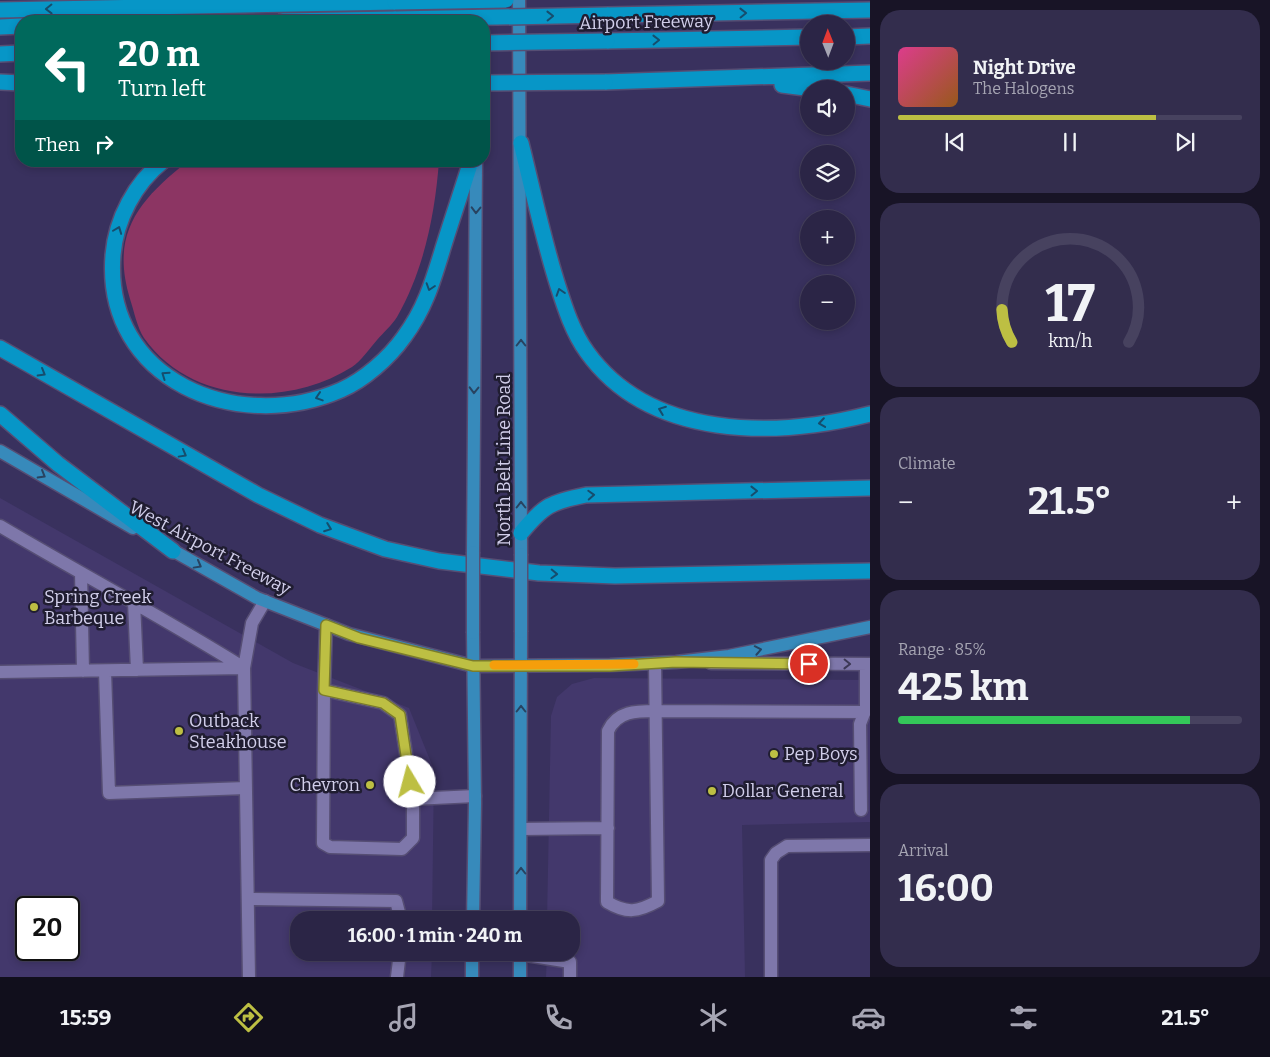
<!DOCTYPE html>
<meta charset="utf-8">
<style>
:root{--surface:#2b2546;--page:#332d4d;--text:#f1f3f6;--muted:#a6a5b3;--line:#47425f;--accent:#bdbf43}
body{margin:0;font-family:Bitter,serif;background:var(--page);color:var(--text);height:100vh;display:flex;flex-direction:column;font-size:19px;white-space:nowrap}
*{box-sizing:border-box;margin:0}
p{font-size:16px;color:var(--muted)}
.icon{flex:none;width:28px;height:28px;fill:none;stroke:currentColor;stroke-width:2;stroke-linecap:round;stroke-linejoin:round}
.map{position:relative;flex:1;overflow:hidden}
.panel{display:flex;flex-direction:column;gap:10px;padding:10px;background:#181426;width:400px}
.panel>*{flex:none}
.banner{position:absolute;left:15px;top:15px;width:475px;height:152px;border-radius:20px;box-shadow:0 2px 8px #0003,0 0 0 1px var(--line);background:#00695c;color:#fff;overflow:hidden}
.needle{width:32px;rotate:359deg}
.tools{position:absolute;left:800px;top:15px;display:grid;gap:10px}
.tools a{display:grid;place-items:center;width:55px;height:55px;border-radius:50%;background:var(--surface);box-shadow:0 2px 8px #0003,0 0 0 1px var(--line);font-size:25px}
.speed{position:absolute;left:15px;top:896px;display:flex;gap:10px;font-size:25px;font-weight:700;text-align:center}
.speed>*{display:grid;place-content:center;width:65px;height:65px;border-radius:50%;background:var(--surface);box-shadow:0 2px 8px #0003,0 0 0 1px var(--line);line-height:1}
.speed .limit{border:2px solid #111;border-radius:8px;background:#fff;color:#111}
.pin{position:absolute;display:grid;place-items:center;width:42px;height:42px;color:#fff;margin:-21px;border:2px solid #fff;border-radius:50%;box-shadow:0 1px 5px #0007}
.me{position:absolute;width:55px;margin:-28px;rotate:352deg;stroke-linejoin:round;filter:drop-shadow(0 0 4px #0008)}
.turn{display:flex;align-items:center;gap:18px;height:105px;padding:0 20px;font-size:22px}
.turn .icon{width:65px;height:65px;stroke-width:2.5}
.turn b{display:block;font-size:35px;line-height:42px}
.then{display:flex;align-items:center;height:48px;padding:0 20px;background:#0003;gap:10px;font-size:19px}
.big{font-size:38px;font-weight:700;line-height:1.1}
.panel .card{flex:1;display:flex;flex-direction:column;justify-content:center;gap:8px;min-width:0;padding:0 18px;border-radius:20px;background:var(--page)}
.panel .dial{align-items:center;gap:0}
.dial svg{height:130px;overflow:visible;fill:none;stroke:var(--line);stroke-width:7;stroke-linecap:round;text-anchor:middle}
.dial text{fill:var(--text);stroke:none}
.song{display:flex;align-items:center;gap:15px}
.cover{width:60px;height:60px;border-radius:8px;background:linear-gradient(135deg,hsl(330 70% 55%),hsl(30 70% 35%))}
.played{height:5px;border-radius:2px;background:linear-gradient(90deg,var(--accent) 75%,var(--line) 75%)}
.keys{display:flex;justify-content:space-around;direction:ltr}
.heat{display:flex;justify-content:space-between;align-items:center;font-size:28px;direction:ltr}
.charge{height:8px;border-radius:4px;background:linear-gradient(90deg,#34c759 85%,var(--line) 0)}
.trip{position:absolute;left:290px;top:911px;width:290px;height:50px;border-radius:20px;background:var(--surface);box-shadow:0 2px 8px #0003,0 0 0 1px var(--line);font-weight:700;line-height:50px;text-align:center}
.tab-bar{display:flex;height:80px;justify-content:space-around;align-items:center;background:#110f1c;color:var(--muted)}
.tab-bar .icon{width:35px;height:35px}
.tab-bar .on{color:var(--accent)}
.tab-bar b{font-size:22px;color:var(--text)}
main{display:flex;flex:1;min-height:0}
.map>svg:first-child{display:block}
.built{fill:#43386c;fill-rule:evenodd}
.green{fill:#8c3563}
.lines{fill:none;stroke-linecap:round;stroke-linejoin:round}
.minor-casing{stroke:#564e74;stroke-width:15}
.major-casing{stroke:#564e74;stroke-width:15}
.highway-casing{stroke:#564e74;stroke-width:18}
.minor{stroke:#7e77aa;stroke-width:12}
.major{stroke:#378abb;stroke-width:12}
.highway{stroke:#0796c7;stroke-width:15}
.major-bridge-casing{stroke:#564e74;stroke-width:15;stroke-linecap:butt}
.highway-bridge-casing{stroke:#564e74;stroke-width:18;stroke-linecap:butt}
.major-bridge{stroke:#378abb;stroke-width:12}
.highway-bridge{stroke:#0796c7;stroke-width:15}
.oneway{stroke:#164d6d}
.oneway2{stroke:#284361}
.oneway3{stroke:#3c3855}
.route-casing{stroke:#7b7c2c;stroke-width:12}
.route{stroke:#bdbf43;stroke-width:9}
.slow{stroke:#f59e0b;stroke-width:9}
.poi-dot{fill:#bdbf43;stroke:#201d31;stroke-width:2}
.labels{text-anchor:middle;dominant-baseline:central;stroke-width:5;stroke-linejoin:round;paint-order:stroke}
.street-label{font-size:18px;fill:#d1ceea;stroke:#201d31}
.poi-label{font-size:18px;fill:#d1ceea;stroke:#201d31;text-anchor:start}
</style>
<main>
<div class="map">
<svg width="870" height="977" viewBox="0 0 870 977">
<rect width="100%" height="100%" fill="#39315e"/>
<path class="built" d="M 0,498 L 293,663 L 409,708 L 434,770 L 432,920 L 299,920 L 299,952 L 432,953 L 431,977 L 0,977 ZM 26,908 L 69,908 L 69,950 L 26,950 Z
M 594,678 L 870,680 L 870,822 L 742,825 L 745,977 L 546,977 L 547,953 L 571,952 L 571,920 L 547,920 L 551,716 L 557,697 L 572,684 Z"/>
<path class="green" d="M 188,161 L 439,161 C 435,214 424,270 397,317 C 392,325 384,332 377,340 C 370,348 361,361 352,367 C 287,408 191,404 144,338 C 137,327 134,311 130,299 C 110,233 139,200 188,161 Z"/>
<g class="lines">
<defs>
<path id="minor" d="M 0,526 C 81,574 164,618 244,668
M 81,573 L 83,671
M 134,602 L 137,670
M 326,625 L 324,690 L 383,703 L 400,715 L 413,799 L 475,796
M 655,663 L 658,901 C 638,912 627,914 607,902 L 608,731 C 617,711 636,711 656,711 L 865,712
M 711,663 L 870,664
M 105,671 L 109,793 L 246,788
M 0,672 L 244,668
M 324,690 L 323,843 L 330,847 L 402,849 L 413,838 L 413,799
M 861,810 L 860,724 L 866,708 L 866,664
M 521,829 L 608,828
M 248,899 L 396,901 L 401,920
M 520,954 L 570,962 L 570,977
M 249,977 L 244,668 L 252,623 L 265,601
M 397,977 L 400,952
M 771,977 L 771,860 L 776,853 L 787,846 L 870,845"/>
<path id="major" d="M 519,0 L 521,554
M 0,451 L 133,528
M 165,546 L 257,598 L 349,634 L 473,666 L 610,665 L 676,662 L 729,656 L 870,627
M 473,552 L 476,161
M 473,920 L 475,803 L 473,633
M 520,920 L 521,632
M 472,977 L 472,952
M 520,977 L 520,952"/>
<path id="highway" d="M 0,10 L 395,2
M 607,15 L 870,10
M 283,21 L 396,19
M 0,27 L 21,26
M 846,37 L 870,36
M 607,41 L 809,37
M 0,54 L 21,53
M 0,82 L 21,83
M 605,82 L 870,73
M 782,85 L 813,89
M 846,94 L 870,99
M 521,143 C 533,191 543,239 558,286 C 565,308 573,333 587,352 C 650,440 776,438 870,414
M 163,161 C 135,183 116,219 113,255 C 103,381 238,435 341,390 C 364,380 389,358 404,337 C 425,309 433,281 443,248 C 452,219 462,190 471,161
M 0,348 L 258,495 L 320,525 L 385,549 L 439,561 L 539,573 L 615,576 L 870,571
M 0,414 L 58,464 L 173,551
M 521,533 C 544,505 551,502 586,495 L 870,488"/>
</defs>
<use href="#minor" class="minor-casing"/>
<use href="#major" class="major-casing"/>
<use href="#highway" class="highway-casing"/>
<use href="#minor" class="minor"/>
<use href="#major" class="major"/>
<use href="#highway" class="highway"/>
<defs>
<path id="major-bridge" d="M 473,552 L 473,633
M 521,632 L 521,554"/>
<path id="highway-bridge" d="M 395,2 L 506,0
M 396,19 L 607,15
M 484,43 L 607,41
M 484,83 L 605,82"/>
</defs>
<use href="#major-bridge" class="major-bridge-casing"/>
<use href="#highway-bridge" class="highway-bridge-casing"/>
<use href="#major-bridge" class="major-bridge"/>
<use href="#highway-bridge" class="highway-bridge"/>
</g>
<defs><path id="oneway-chevron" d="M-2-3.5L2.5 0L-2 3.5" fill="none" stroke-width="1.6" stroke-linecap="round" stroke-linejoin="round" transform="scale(1.25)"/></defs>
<g class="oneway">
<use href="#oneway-chevron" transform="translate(49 9) rotate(179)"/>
<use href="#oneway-chevron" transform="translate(743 13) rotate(-1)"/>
<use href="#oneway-chevron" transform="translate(550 16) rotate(-1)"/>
<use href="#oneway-chevron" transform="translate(656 40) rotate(-1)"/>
<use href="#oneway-chevron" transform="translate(118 230) rotate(-69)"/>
<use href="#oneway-chevron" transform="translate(430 287) rotate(108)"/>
<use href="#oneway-chevron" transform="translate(560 292) rotate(-108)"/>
<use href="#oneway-chevron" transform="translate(42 373) rotate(30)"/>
<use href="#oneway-chevron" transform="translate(165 375) rotate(-145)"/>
<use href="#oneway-chevron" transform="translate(319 397) rotate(162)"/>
<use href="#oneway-chevron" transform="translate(662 410) rotate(-159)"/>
<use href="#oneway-chevron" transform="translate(822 423) rotate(172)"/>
<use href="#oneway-chevron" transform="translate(183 454) rotate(29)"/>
<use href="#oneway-chevron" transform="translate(754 491) rotate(-1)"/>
<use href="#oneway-chevron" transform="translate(591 495) rotate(-3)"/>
<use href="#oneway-chevron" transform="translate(328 528) rotate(21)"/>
<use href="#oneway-chevron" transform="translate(554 574) rotate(2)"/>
</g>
<g class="oneway2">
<use href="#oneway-chevron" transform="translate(476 210) rotate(91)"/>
<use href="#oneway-chevron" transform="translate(521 343) rotate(-90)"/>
<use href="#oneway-chevron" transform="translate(474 390) rotate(91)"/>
<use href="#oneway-chevron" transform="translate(42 475) rotate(30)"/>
<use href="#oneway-chevron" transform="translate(521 505) rotate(-90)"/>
<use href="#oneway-chevron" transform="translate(198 565) rotate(29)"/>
<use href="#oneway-chevron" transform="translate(758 650) rotate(-11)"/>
<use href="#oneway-chevron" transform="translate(521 709) rotate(-90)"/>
<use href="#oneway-chevron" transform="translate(521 871) rotate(-90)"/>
</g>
<use class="oneway3" href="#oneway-chevron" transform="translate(847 664) rotate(1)"/>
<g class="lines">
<defs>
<path id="route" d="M 410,782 L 400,715 L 383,703 L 324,690 L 326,625 L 359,638 L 473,666 L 610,666 L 676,662 L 809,664"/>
</defs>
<use href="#route" class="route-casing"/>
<use href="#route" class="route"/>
<path class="slow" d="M 494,665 L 634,664"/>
</g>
<g class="poi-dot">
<circle cx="34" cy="607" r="5"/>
<circle cx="179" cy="731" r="5"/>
<circle cx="774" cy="754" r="5"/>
<circle cx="370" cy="785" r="5"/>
<circle cx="712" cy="791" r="5"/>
</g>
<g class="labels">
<g class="street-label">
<text transform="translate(646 22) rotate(-1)">Airport Freeway</text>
<text transform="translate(504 460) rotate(-90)">North Belt Line Road</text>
<text transform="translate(210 548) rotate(28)">West Airport Freeway</text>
</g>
<g class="poi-label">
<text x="44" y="597">Spring Creek<tspan x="44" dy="21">Barbeque</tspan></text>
<text x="189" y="721">Outback<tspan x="189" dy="21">Steakhouse</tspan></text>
<text x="784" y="754">Pep Boys</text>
<text x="360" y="785" text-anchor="end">Chevron</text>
<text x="722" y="791">Dollar General</text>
</g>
</g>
</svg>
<div class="tools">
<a><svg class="needle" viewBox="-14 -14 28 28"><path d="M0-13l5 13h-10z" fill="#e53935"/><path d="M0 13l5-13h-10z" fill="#a6a5b3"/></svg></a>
<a><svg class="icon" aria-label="sound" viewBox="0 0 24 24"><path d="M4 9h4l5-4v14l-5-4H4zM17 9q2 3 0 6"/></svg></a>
<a><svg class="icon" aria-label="layers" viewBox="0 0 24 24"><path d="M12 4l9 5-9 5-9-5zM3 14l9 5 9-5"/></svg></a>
<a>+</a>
<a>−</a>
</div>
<div class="speed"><div class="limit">20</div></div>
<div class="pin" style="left:809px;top:664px;background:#d93025"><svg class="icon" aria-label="arrive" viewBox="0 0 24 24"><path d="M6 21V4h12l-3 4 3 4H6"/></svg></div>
<svg class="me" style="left:410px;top:782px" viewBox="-20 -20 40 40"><circle r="19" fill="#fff"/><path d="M0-13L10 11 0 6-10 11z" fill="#bdbf43"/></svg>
<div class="trip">16:00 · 1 min · 240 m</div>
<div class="banner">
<div class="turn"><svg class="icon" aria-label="left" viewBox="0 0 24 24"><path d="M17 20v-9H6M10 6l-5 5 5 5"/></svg><div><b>20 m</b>Turn left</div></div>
<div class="then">Then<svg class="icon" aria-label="right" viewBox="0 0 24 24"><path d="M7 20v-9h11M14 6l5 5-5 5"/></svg></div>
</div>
</div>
<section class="panel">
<div class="card">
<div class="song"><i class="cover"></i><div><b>Night Drive</b><p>The Halogens</p></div></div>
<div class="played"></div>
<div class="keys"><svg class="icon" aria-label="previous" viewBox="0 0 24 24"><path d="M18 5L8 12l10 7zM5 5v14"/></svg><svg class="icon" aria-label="pause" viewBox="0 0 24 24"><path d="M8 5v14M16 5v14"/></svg><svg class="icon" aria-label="next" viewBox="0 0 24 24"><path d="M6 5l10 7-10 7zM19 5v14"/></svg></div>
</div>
<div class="card dial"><svg viewBox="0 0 100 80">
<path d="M14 69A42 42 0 1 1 86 69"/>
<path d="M14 69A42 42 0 0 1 8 49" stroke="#bdbf43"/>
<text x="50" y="56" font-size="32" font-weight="700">17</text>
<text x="50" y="72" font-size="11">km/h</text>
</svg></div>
<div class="card"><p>Climate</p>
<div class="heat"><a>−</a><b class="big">21.5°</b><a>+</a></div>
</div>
<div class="card"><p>Range · 85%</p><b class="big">425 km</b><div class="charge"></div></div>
<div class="card"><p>Arrival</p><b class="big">16:00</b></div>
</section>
</main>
<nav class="tab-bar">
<b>15:59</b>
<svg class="icon on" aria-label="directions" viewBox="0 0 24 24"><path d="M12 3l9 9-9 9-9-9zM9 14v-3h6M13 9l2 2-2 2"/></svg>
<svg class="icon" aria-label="music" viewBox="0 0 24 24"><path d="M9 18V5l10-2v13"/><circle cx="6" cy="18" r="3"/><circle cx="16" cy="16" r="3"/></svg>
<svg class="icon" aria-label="phone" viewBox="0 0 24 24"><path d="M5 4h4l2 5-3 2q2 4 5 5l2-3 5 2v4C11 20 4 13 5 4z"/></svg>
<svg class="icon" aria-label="climate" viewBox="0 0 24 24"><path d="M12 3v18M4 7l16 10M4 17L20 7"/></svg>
<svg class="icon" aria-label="car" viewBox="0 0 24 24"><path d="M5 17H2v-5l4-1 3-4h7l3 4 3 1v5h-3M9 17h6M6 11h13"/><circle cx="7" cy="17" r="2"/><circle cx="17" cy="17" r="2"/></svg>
<svg class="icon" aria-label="filters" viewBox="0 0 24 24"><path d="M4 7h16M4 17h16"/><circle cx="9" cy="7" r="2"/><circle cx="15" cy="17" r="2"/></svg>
<b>21.5°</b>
</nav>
